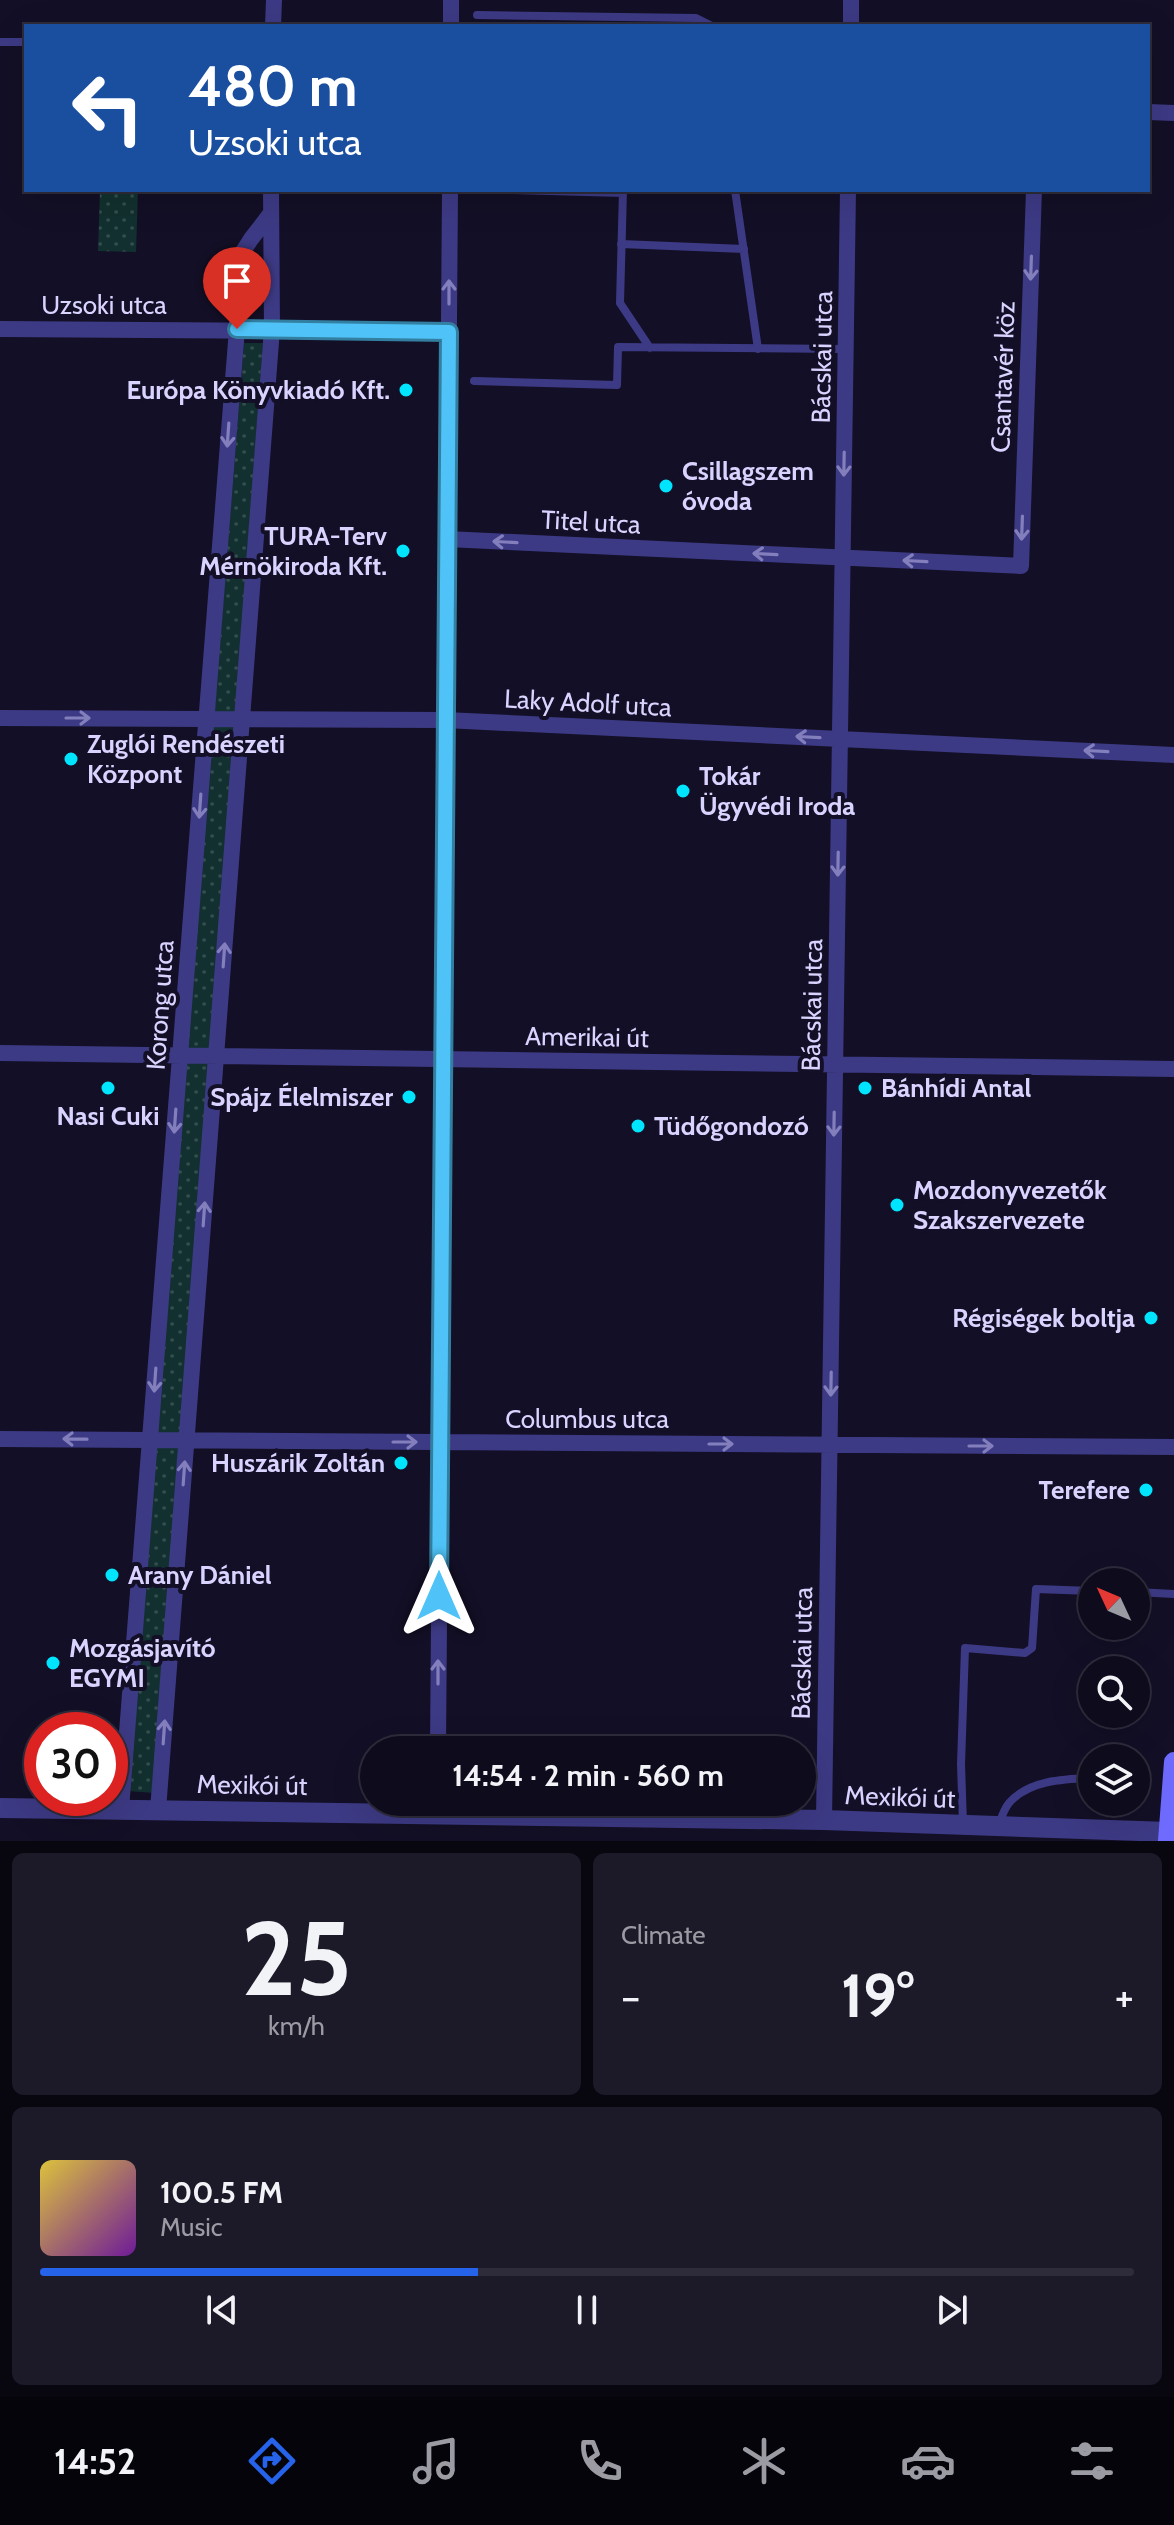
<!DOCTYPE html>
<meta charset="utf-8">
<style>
:root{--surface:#0e0b1c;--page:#1c1929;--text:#f1f3f6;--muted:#9b9ba3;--line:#2e2b3b;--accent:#2563eb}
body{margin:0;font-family:Cabin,sans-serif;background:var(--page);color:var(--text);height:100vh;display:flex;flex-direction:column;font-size:30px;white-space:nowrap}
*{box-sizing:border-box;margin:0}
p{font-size:26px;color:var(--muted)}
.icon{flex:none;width:44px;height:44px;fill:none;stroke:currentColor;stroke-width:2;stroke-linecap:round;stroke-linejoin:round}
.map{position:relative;height:1841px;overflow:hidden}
.details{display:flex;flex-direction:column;gap:12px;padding:12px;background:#08060f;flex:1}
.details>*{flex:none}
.guide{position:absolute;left:24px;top:24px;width:1126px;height:168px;border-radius:0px;box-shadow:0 8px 32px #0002,0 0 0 2px var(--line);background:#1a4fa0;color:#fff;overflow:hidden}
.needle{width:52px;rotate:314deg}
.controls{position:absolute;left:1078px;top:1568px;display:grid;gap:16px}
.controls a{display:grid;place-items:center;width:72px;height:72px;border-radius:50%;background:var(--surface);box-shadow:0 8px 32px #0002,0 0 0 2px var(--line);font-size:40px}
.speed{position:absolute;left:24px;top:1712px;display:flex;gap:16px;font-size:40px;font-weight:700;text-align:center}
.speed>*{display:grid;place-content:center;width:104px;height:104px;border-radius:50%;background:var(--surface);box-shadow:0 8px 32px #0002,0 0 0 2px var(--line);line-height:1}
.speed .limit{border:12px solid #d22;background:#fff;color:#111}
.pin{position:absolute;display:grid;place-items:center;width:68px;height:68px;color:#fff;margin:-82px -34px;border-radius:50% 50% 50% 0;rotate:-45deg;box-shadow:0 0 8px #0007}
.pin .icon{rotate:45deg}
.me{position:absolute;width:88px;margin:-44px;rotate:0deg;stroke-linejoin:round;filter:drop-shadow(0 0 6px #0008)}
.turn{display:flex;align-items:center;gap:28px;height:168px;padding:0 32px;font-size:36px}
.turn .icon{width:104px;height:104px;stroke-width:2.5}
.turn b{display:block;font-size:56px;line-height:68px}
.big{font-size:60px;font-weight:800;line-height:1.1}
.details .tile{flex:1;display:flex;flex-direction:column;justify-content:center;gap:12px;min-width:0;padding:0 28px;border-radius:12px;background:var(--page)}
.details .dial{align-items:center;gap:0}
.dial b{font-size:104px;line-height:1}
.song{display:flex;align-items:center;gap:24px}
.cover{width:96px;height:96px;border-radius:12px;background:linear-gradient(135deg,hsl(50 70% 55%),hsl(280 70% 35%))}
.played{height:8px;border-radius:4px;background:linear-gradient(90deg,var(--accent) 40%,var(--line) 40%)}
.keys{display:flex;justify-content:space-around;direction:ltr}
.heat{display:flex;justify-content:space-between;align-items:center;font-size:44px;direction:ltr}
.details .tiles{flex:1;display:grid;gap:12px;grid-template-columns:1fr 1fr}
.tile:last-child{grid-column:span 2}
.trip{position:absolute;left:360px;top:1736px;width:456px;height:80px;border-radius:40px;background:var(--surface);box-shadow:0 8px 32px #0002,0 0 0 2px var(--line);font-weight:800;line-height:80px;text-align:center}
.tab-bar{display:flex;height:128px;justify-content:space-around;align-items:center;background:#06040b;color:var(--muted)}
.tab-bar .icon{width:56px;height:56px}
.tab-bar .on{color:var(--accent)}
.tab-bar b{font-size:36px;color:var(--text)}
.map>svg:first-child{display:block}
.grass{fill:url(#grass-dots)}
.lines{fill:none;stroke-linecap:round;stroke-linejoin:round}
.service{stroke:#3d3a85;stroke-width:8}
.minor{stroke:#3d3a85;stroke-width:16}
.tertiary{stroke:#3d3a85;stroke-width:20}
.secondary{stroke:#6f6bff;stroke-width:20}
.oneway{stroke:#837fbc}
.route-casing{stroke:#337fa1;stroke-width:20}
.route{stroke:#4fc3f7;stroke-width:14}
.poi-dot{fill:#00e5ff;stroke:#130f26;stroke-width:3}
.labels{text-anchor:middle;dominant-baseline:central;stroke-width:8;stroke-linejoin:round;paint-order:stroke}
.street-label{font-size:26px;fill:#d9d4ff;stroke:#130f26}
.poi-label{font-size:26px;font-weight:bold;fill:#d9d4ff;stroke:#130f26;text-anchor:start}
</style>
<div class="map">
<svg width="1174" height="1841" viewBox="0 0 1174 1841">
<defs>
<pattern id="grass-dots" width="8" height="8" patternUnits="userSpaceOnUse" patternTransform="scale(2)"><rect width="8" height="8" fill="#12302f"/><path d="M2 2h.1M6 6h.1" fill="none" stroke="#344d4e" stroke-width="1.8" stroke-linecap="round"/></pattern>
</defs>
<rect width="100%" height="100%" fill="#130f26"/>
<path class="grass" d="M 100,190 L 138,190 L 136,252 L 98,251 Z
M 244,343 L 263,343 L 154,1793 L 128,1791 Z"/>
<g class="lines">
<path class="service" d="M 477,15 L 696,18 L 712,26
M 0,42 L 26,42
M 513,190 L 623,193
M 623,190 L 620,303 L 650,348
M 735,190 L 758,349
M 621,244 L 744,249
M 474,381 L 617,385 L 618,347 L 845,349
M 1136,1592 L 1174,1594
M 1136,1771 L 1137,1771
M 963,1824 L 961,1764 L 965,1648 L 1025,1653 L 1032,1648 L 1036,1589 L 1092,1591
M 998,1826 C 1001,1819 1004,1809 1009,1803 C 1029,1780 1064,1779 1092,1778"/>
<path class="minor" d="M 273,26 L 274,0
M 451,26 L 451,0
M 851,26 L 851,0
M 1148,112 L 1174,113
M 0,329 L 449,332
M 447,539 L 1021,566 L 1034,190
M 0,718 L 445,720 L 1174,755
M 0,1053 L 1174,1069
M 0,1439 L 1174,1447
M 438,1750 L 450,190
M 121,1809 L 237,329 L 240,264 L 242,253 L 251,239 L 271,213
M 158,1810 L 272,329 L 271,190
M 824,1820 L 848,190"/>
<path class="tertiary" d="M 0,1808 L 824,1820 L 1169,1832"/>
<path class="secondary" d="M 1168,1841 L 1174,1762"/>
</g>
<defs><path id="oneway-shaft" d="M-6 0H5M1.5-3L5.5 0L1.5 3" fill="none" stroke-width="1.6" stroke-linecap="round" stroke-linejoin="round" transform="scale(2)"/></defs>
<g class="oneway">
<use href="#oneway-shaft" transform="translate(1031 268) rotate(92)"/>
<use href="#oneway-shaft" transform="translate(449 292) rotate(-90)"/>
<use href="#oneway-shaft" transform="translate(228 435) rotate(94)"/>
<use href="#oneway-shaft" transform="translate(844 464) rotate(91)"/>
<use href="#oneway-shaft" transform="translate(1022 528) rotate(92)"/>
<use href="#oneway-shaft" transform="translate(505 542) rotate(-177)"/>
<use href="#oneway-shaft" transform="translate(765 554) rotate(-177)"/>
<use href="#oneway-shaft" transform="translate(915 561) rotate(-177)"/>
<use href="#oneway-shaft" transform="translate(78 718)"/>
<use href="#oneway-shaft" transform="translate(808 737) rotate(-177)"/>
<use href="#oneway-shaft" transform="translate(1096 751) rotate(-177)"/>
<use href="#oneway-shaft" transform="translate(200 806) rotate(94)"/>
<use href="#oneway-shaft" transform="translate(838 864) rotate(91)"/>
<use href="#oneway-shaft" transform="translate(224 955) rotate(-86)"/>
<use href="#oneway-shaft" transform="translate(175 1121) rotate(94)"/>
<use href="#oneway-shaft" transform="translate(834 1124) rotate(91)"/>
<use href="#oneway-shaft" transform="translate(204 1214) rotate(-86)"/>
<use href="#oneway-shaft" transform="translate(155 1380) rotate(94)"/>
<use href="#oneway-shaft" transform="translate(831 1384) rotate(91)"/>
<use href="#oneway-shaft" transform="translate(75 1439) rotate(-179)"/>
<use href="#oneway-shaft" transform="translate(405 1442)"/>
<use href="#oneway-shaft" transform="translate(721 1444)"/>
<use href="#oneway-shaft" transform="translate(981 1446)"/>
<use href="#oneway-shaft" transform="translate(184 1473) rotate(-86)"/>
<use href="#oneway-shaft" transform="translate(438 1672) rotate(-90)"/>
<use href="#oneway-shaft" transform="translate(164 1732) rotate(-86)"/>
</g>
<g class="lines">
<defs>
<path id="route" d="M 237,329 L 449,332 L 439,1596"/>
</defs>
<use href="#route" class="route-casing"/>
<use href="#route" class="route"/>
</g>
<g class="poi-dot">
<circle cx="406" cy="390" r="8"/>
<circle cx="666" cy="486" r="8"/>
<circle cx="403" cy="551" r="8"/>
<circle cx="71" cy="759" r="8"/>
<circle cx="683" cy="791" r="8"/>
<circle cx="108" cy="1088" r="8"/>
<circle cx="865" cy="1088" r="8"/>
<circle cx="409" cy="1097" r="8"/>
<circle cx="638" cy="1126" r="8"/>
<circle cx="897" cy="1205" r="8"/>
<circle cx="1151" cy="1318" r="8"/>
<circle cx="401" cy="1463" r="8"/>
<circle cx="1146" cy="1490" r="8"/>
<circle cx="112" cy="1575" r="8"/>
<circle cx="53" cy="1663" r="8"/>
</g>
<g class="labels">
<g class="street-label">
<text x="104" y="305">Uzsoki utca</text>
<text transform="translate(822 357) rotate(-89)">Bácskai utca</text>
<text transform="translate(1003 377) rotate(-88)">Csantavér köz</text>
<text transform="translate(591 522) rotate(3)">Titel utca</text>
<text transform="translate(588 703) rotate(3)">Laky Adolf utca</text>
<text transform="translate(160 1005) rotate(-86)">Korong utca</text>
<text transform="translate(812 1005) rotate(-89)">Bácskai utca</text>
<text transform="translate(587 1037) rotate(1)">Amerikai út</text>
<text x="587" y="1419">Columbus utca</text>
<text transform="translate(802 1653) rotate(-89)">Bácskai utca</text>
<text transform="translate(252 1785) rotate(1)">Mexikói út</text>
<text transform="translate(900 1797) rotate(2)">Mexikói út</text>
</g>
<g class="poi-label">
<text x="390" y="390" text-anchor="end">Európa Könyvkiadó Kft.</text>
<text x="682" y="471">Csillagszem<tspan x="682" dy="30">óvoda</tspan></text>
<text x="387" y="536" text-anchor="end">TURA-Terv<tspan x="387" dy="30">Mérnökiroda Kft.</tspan></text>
<text x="87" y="744">Zuglói Rendészeti<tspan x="87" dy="30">Központ</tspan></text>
<text x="699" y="776">Tokár<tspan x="699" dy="30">Ügyvédi Iroda</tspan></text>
<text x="881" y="1088">Bánhídi Antal</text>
<text x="393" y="1097" text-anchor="end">Spájz Élelmiszer</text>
<text x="108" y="1116" text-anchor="middle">Nasi Cuki</text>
<text x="654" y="1126">Tüdőgondozó</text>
<text x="913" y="1190">Mozdonyvezetők<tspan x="913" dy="30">Szakszervezete</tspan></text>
<text x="1135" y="1318" text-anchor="end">Régiségek boltja</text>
<text x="385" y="1463" text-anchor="end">Huszárik Zoltán</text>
<text x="1130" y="1490" text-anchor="end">Terefere</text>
<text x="128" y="1575">Arany Dániel</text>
<text x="69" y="1648">Mozgásjavító<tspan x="69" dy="30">EGYMI</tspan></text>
</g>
</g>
</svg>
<div class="controls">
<a><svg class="needle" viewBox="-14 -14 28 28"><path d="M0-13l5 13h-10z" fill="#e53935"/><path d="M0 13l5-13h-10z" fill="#9b9ba3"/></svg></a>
<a><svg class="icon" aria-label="search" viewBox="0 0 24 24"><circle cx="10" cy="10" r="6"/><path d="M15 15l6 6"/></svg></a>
<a><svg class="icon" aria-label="layers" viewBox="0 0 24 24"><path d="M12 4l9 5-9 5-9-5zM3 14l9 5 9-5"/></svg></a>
</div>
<div class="speed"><div class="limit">30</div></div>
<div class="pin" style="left:237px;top:329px;background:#d93025"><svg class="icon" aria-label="arrive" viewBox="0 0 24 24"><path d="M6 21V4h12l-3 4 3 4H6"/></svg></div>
<svg class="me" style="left:439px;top:1596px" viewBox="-20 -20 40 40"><path d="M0-17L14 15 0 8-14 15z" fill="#4fc3f7" stroke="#fff" stroke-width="4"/></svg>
<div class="trip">14:54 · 2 min · 560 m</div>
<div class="guide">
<div class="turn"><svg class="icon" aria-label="left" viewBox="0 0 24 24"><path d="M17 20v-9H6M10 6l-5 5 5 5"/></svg><div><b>480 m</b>Uzsoki utca</div></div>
</div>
</div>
<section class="details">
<div class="tiles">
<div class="tile dial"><b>25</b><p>km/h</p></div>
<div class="tile"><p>Climate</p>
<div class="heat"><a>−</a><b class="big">19°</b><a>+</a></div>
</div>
<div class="tile">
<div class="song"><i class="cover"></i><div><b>100.5 FM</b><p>Music</p></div></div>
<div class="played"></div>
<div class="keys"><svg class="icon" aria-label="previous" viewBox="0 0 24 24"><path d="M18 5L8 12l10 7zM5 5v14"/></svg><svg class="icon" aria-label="pause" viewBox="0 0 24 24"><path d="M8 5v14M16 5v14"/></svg><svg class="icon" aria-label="next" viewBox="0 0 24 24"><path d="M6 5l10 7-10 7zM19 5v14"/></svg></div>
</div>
</div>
</section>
<nav class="tab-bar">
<b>14:52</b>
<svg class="icon on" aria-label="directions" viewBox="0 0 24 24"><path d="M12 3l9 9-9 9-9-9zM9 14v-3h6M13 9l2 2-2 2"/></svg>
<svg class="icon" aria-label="music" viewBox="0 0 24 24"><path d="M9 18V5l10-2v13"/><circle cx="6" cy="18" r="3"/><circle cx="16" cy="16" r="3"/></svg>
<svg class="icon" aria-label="phone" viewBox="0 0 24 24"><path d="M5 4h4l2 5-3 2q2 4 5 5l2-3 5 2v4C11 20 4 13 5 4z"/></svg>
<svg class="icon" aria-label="climate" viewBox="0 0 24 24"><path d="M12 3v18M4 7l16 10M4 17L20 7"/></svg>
<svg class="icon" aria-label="car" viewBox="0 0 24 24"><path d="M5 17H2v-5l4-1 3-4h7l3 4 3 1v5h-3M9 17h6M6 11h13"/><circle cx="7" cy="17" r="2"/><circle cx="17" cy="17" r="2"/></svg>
<svg class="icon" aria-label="filters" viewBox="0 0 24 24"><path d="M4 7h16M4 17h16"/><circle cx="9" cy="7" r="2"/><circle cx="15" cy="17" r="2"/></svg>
</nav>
